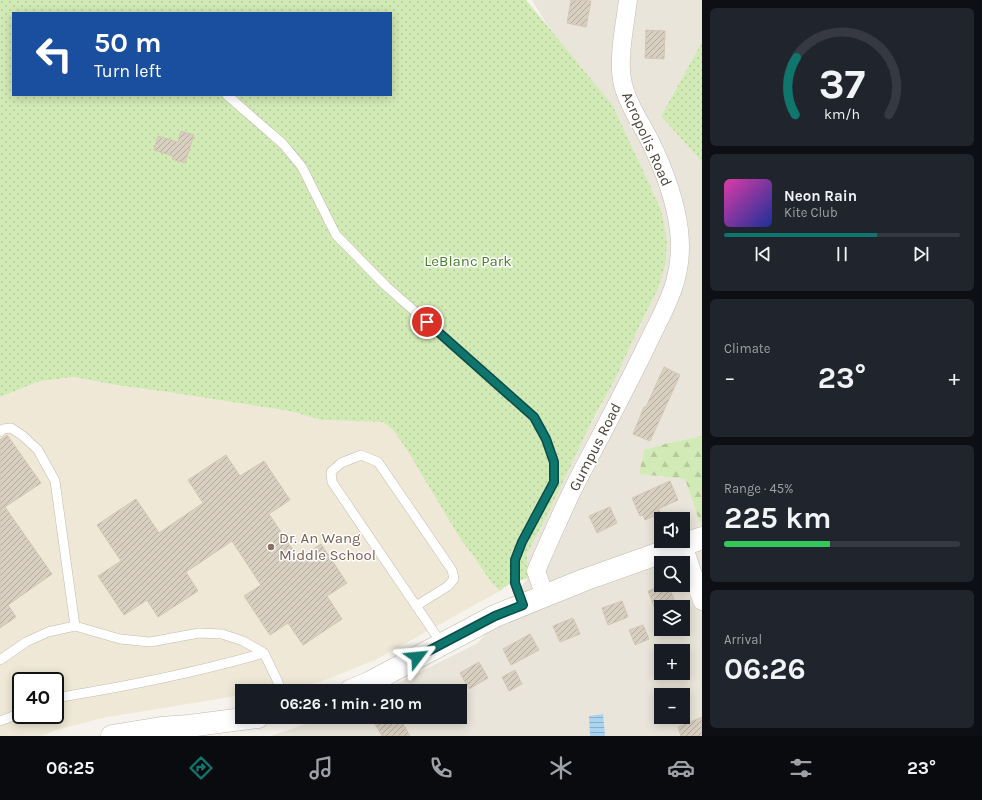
<!DOCTYPE html>
<meta charset="utf-8">
<style>
:root{--surface:#171b24;--page:#20242c;--text:#f1f3f6;--muted:#9ea1a6;--line:#363941;--accent:#0f766e}
body{margin:0;font-family:Karla,sans-serif;background:var(--page);color:var(--text);height:100vh;display:flex;flex-direction:column;font-size:15px;white-space:nowrap}
*{box-sizing:border-box;margin:0}
p{font-size:13px;color:var(--muted)}
.icon{flex:none;width:22px;height:22px;fill:none;stroke:currentColor;stroke-width:2;stroke-linecap:round;stroke-linejoin:round}
.map{position:relative;flex:1;overflow:hidden}
.details{display:flex;flex-direction:column;gap:8px;padding:8px;background:#0d0f14;width:280px}
.details>*{flex:none}
.hud{position:absolute;left:12px;top:12px;width:380px;height:84px;border-radius:0px;box-shadow:0 2px 10px #0003;background:#1a4fa0;color:#fff;overflow:hidden}
.buttons{position:absolute;left:654px;top:512px;display:grid;gap:8px}
.buttons a{display:grid;place-items:center;width:36px;height:36px;border-radius:0px;background:var(--surface);box-shadow:0 2px 10px #0003;font-size:20px}
.speed{position:absolute;left:12px;top:672px;display:flex;gap:8px;font-size:20px;font-weight:700;text-align:center}
.speed>*{display:grid;place-content:center;width:52px;height:52px;border-radius:50%;background:var(--surface);box-shadow:0 2px 10px #0003;line-height:1}
.speed .limit{border:2px solid #111;border-radius:6px;background:#fff;color:#111}
.pin{position:absolute;display:grid;place-items:center;width:34px;height:34px;color:#fff;margin:-17px;border:2px solid #fff;border-radius:50%;box-shadow:0 1px 4px #0007}
.me{position:absolute;width:44px;margin:-22px;rotate:61deg;stroke-linejoin:round;filter:drop-shadow(0 0 3px #0008)}
.turn{display:flex;align-items:center;gap:14px;height:84px;padding:0 16px;font-size:18px}
.turn .icon{width:52px;height:52px;stroke-width:2.5}
.turn b{display:block;font-size:28px;line-height:34px}
.big{font-size:30px;font-weight:700;line-height:1.1}
.details .card{flex:1;display:flex;flex-direction:column;justify-content:center;gap:6px;min-width:0;padding:0 14px;border-radius:6px;background:var(--page)}
.details .dial{align-items:center;gap:0}
.dial svg{height:104px;overflow:visible;fill:none;stroke:var(--line);stroke-width:7;stroke-linecap:round;text-anchor:middle}
.dial text{fill:var(--text);stroke:none}
.song{display:flex;align-items:center;gap:12px}
.cover{width:48px;height:48px;border-radius:6px;background:linear-gradient(135deg,hsl(320 70% 55%),hsl(230 70% 35%))}
.played{height:4px;border-radius:2px;background:linear-gradient(90deg,var(--accent) 65%,var(--line) 65%)}
.keys{display:flex;justify-content:space-around;direction:ltr}
.heat{display:flex;justify-content:space-between;align-items:center;font-size:22px;direction:ltr}
.charge{height:6px;border-radius:3px;background:linear-gradient(90deg,#34c759 45%,var(--line) 0)}
.trip{position:absolute;left:235px;top:684px;width:232px;height:40px;border-radius:0px;background:var(--surface);box-shadow:0 2px 10px #0003;font-weight:700;line-height:40px;text-align:center}
.tab-bar{display:flex;height:64px;justify-content:space-around;align-items:center;background:#090b0e;color:var(--muted)}
.tab-bar .icon{width:28px;height:28px}
.tab-bar .active{color:var(--accent)}
.tab-bar b{font-size:18px;color:var(--text)}
main{display:flex;flex:1;min-height:0}
.map>svg:first-child{display:block}
.residential{fill:#eae5da;fill-rule:evenodd}
.education{fill:#efe8d6;fill-rule:evenodd}
.forest{fill:url(#forest-firs)}
.park{fill:url(#park-dots);fill-rule:evenodd}
.water{fill:url(#water-rules)}
.building{fill:url(#building-hatch);stroke:#d3c7b4}
.lines{fill:none;stroke-linecap:round;stroke-linejoin:round}
.service-casing{stroke:#c2bbae;stroke-width:10}
.minor-casing{stroke:#c2bbae;stroke-width:19}
.tertiary-casing{stroke:#c2bbae;stroke-width:23}
.service{stroke:#fff;stroke-width:9}
.minor{stroke:#fff;stroke-width:18}
.tertiary{stroke:#fff;stroke-width:22}
.route-casing{stroke:#0a4d48;stroke-width:10}
.route{stroke:#0f766e;stroke-width:7}
.education-dot{fill:#8d6e63;stroke:#fff;stroke-width:1.5}
.labels{text-anchor:middle;dominant-baseline:central;stroke-width:3;stroke-linejoin:round;paint-order:stroke}
.street-label{font-size:15px;fill:#4b4439;stroke:#fff}
.park-label{font-size:15px;fill:#4a7f2a;stroke:#fff}
.education-label{font-size:15px;fill:#785e54;stroke:#fff;text-anchor:start}
</style>
<main>
<div class="map">
<svg width="702" height="736" viewBox="0 0 702 736">
<defs>
<pattern id="forest-firs" width="22" height="20" patternUnits="userSpaceOnUse"><rect width="22" height="20" fill="#d2eab5"/><path d="M5 1l3.5 6h-7zM16 11l3.5 6h-7z" fill="#b6ca9c"/></pattern>
<pattern id="park-dots" width="8" height="8" patternUnits="userSpaceOnUse"><rect width="8" height="8" fill="#d2eab5"/><path d="M2 2h.1M6 6h.1" fill="none" stroke="#b6ca9c" stroke-width="1.8" stroke-linecap="round"/></pattern>
<pattern id="water-rules" width="6" height="5" patternUnits="userSpaceOnUse"><rect width="6" height="5" fill="#a9d4f2"/><path d="M0 2.5h6" fill="none" stroke="#8caec5"/></pattern>
<pattern id="building-hatch" width="6" height="6" patternUnits="userSpaceOnUse"><rect width="6" height="6" fill="#d8cfc1"/><path d="M-1 1l2-2M0 6l6-6M5 7l2-2" fill="none" stroke="#b1aa9e"/></pattern>
</defs>
<rect width="100%" height="100%" fill="#f6f3ec"/>
<path class="residential" d="M 532,0 L 702,0 L 702,42 L 661,116 L 702,162 L 702,436 L 668,443 L 644,450 L 639,474 L 685,479 L 700,523 L 702,522 L 702,736 L 271,736 L 325,717 L 460,717 L 460,691 L 382,691 L 478,643 L 528,578 L 527,554 L 549,512 L 589,427 L 596,416 L 658,289 L 661,209 L 615,110 L 567,57 ZM 661,519 L 683,519 L 683,541 L 661,541 ZM 661,563 L 683,563 L 683,585 L 661,585 ZM 661,607 L 683,607 L 683,629 L 661,629 ZM 661,651 L 683,651 L 683,673 L 661,673 ZM 661,695 L 683,695 L 683,717 L 661,717 Z"/>
<path class="education" d="M 74,377 L 116,385 L 168,392 L 290,411 L 322,420 L 383,422 L 393,430 L 407,448 L 461,540 L 472,554 L 491,582 L 500,591 L 375,660 L 320,682 L 266,691 L 242,691 L 242,695 L 102,718 L 56,730 L 41,736 L 0,736 L 0,397 L 40,381 ZM 21,681 L 55,681 L 55,715 L 21,715 Z"/>
<path class="forest" d="M 702,436 L 702,522 L 700,523 L 685,479 L 639,474 L 644,450 L 668,443 Z"/>
<path class="park" d="M 0,0 L 526,0 L 613,106 L 661,209 L 667,243 L 665,265 L 658,289 L 640,325 L 616,377 L 589,427 L 549,512 L 527,554 L 528,578 L 507,585 L 500,591 L 491,582 L 472,554 L 461,540 L 406,448 L 393,430 L 383,422 L 322,420 L 290,411 L 168,392 L 116,385 L 74,377 L 40,381 L 0,397 ZM 13,13 L 391,13 L 391,95 L 13,95 Z
M 702,42 L 702,162 L 661,116 Z"/>
<path class="water" d="M 603,714 L 605,736 L 590,736 L 589,716 Z"/>
<path class="building" d="M 571,0 L 591,1 L 586,27 L 567,23 Z
M 646,30 L 665,31 L 664,59 L 645,58 Z
M 181,131 L 194,135 L 185,163 L 172,159 L 173,156 L 154,150 L 158,136 L 178,142 Z
M 664,367 L 680,375 L 650,441 L 633,434 L 644,407 L 646,407 Z
M 7,435 L 41,483 L 5,507 L 52,574 L 8,605 L 16,617 L 0,628 L 0,440 Z
M 226,455 L 240,476 L 264,461 L 290,500 L 269,514 L 299,559 L 321,544 L 347,583 L 327,596 L 342,619 L 303,645 L 288,623 L 270,635 L 244,596 L 261,585 L 232,541 L 186,572 L 198,591 L 158,617 L 147,600 L 124,615 L 98,576 L 121,561 L 97,525 L 136,499 L 159,533 L 203,503 L 188,480 Z
M 670,481 L 678,500 L 658,509 L 661,513 L 645,520 L 643,515 L 640,516 L 632,498 Z
M 610,507 L 617,523 L 597,533 L 589,516 Z
M 663,585 L 668,585 L 674,599 L 654,607 L 648,591 Z
M 622,601 L 628,617 L 608,625 L 602,608 Z
M 573,618 L 580,634 L 560,642 L 553,626 Z
M 643,625 L 649,639 L 635,645 L 629,630 Z
M 530,634 L 539,650 L 511,665 L 503,649 Z
M 479,662 L 488,678 L 469,689 L 460,673 Z
M 515,670 L 522,684 L 509,691 L 502,677 Z
M 371,717 L 399,717 L 410,736 L 382,736 Z
M 702,717 L 702,736 L 681,736 L 678,727 Z"/>
<g class="lines">
<defs>
<path id="service" d="M 227,95 L 283,144 L 302,167 L 336,235 L 386,286 L 534,417 L 546,439 L 554,462 L 554,482 L 522,542 L 515,560 L 515,583 L 523,605
M 0,432 L 3,429 L 11,428 L 23,436 L 38,450 L 55,481 L 75,626
M 416,606 L 448,586 L 454,579 L 452,570 L 378,462 L 361,455 L 341,463 L 331,472 L 332,482 L 442,644
M 0,660 L 26,642 L 48,632 L 75,626 L 120,639 L 150,642 L 199,633 L 222,634 L 243,641 L 264,653 L 278,682 L 280,691
M 55,700 L 61,697 C 129,686 198,672 264,653
M 0,721 L 21,713"/>
<path id="minor" d="M 683,545 L 702,601
M 545,596 L 536,571 C 549,541 562,511 577,481 C 600,437 624,392 646,347 C 656,325 669,304 675,282 C 680,265 681,247 679,230 C 675,198 663,167 649,139 C 639,120 626,101 622,80 C 618,56 625,25 628,0"/>
<path id="tertiary" d="M 350,691 L 369,683 L 495,616 L 584,580 L 702,538
M 112,736 L 161,728 L 189,726 L 258,717"/>
</defs>
<use href="#service" class="service-casing"/>
<use href="#minor" class="minor-casing"/>
<use href="#tertiary" class="tertiary-casing"/>
<use href="#service" class="service"/>
<use href="#minor" class="minor"/>
<use href="#tertiary" class="tertiary"/>
</g>
<g class="lines">
<defs>
<path id="route" d="M 417,657 L 495,616 L 523,605 L 515,583 L 515,560 L 522,542 L 554,482 L 554,462 L 546,439 L 534,417 L 427,322"/>
</defs>
<use href="#route" class="route-casing"/>
<use href="#route" class="route"/>
</g>
<circle class="education-dot" cx="271" cy="547" r="4"/>
<g class="labels">
<g class="street-label">
<text transform="translate(647 139) rotate(66)">Acropolis Road</text>
<text transform="translate(595 447) rotate(-63)">Gumpus Road</text>
</g>
<g class="park-label">
<text x="468" y="261">LeBlanc Park</text>
</g>
<g class="education-label">
<text x="279" y="538">Dr. An Wang<tspan x="279" dy="17">Middle School</tspan></text>
</g>
</g>
</svg>
<div class="buttons">
<a><svg class="icon" aria-label="sound" viewBox="0 0 24 24"><path d="M4 9h4l5-4v14l-5-4H4zM17 9q2 3 0 6"/></svg></a>
<a><svg class="icon" aria-label="search" viewBox="0 0 24 24"><circle cx="10" cy="10" r="6"/><path d="M15 15l6 6"/></svg></a>
<a><svg class="icon" aria-label="layers" viewBox="0 0 24 24"><path d="M12 4l9 5-9 5-9-5zM3 14l9 5 9-5"/></svg></a>
<a>+</a>
<a>−</a>
</div>
<div class="speed"><div class="limit">40</div></div>
<div class="pin" style="left:427px;top:322px;background:#d93025"><svg class="icon" aria-label="arrive" viewBox="0 0 24 24"><path d="M6 21V4h12l-3 4 3 4H6"/></svg></div>
<svg class="me" style="left:417px;top:657px" viewBox="-20 -20 40 40"><path d="M0-17L14 15 0 8-14 15z" fill="#0f766e" stroke="#fff" stroke-width="4"/></svg>
<div class="trip">06:26 · 1 min · 210 m</div>
<div class="hud">
<div class="turn"><svg class="icon" aria-label="left" viewBox="0 0 24 24"><path d="M17 20v-9H6M10 6l-5 5 5 5"/></svg><div><b>50 m</b>Turn left</div></div>
</div>
</div>
<section class="details">
<div class="card dial"><svg viewBox="0 0 100 80">
<path d="M14 69A42 42 0 1 1 86 69"/>
<path d="M14 69A42 42 0 0 1 15 25" stroke="#0f766e"/>
<text x="50" y="56" font-size="32" font-weight="700">37</text>
<text x="50" y="72" font-size="11">km/h</text>
</svg></div>
<div class="card">
<div class="song"><i class="cover"></i><div><b>Neon Rain</b><p>Kite Club</p></div></div>
<div class="played"></div>
<div class="keys"><svg class="icon" aria-label="previous" viewBox="0 0 24 24"><path d="M18 5L8 12l10 7zM5 5v14"/></svg><svg class="icon" aria-label="pause" viewBox="0 0 24 24"><path d="M8 5v14M16 5v14"/></svg><svg class="icon" aria-label="next" viewBox="0 0 24 24"><path d="M6 5l10 7-10 7zM19 5v14"/></svg></div>
</div>
<div class="card"><p>Climate</p>
<div class="heat"><a>−</a><b class="big">23°</b><a>+</a></div>
</div>
<div class="card"><p>Range · 45%</p><b class="big">225 km</b><div class="charge"></div></div>
<div class="card"><p>Arrival</p><b class="big">06:26</b></div>
</section>
</main>
<nav class="tab-bar">
<b>06:25</b>
<svg class="icon active" aria-label="directions" viewBox="0 0 24 24"><path d="M12 3l9 9-9 9-9-9zM9 14v-3h6M13 9l2 2-2 2"/></svg>
<svg class="icon" aria-label="music" viewBox="0 0 24 24"><path d="M9 18V5l10-2v13"/><circle cx="6" cy="18" r="3"/><circle cx="16" cy="16" r="3"/></svg>
<svg class="icon" aria-label="phone" viewBox="0 0 24 24"><path d="M5 4h4l2 5-3 2q2 4 5 5l2-3 5 2v4C11 20 4 13 5 4z"/></svg>
<svg class="icon" aria-label="climate" viewBox="0 0 24 24"><path d="M12 3v18M4 7l16 10M4 17L20 7"/></svg>
<svg class="icon" aria-label="car" viewBox="0 0 24 24"><path d="M5 17H2v-5l4-1 3-4h7l3 4 3 1v5h-3M9 17h6M6 11h13"/><circle cx="7" cy="17" r="2"/><circle cx="17" cy="17" r="2"/></svg>
<svg class="icon" aria-label="filters" viewBox="0 0 24 24"><path d="M4 7h16M4 17h16"/><circle cx="9" cy="7" r="2"/><circle cx="15" cy="17" r="2"/></svg>
<b>23°</b>
</nav>
